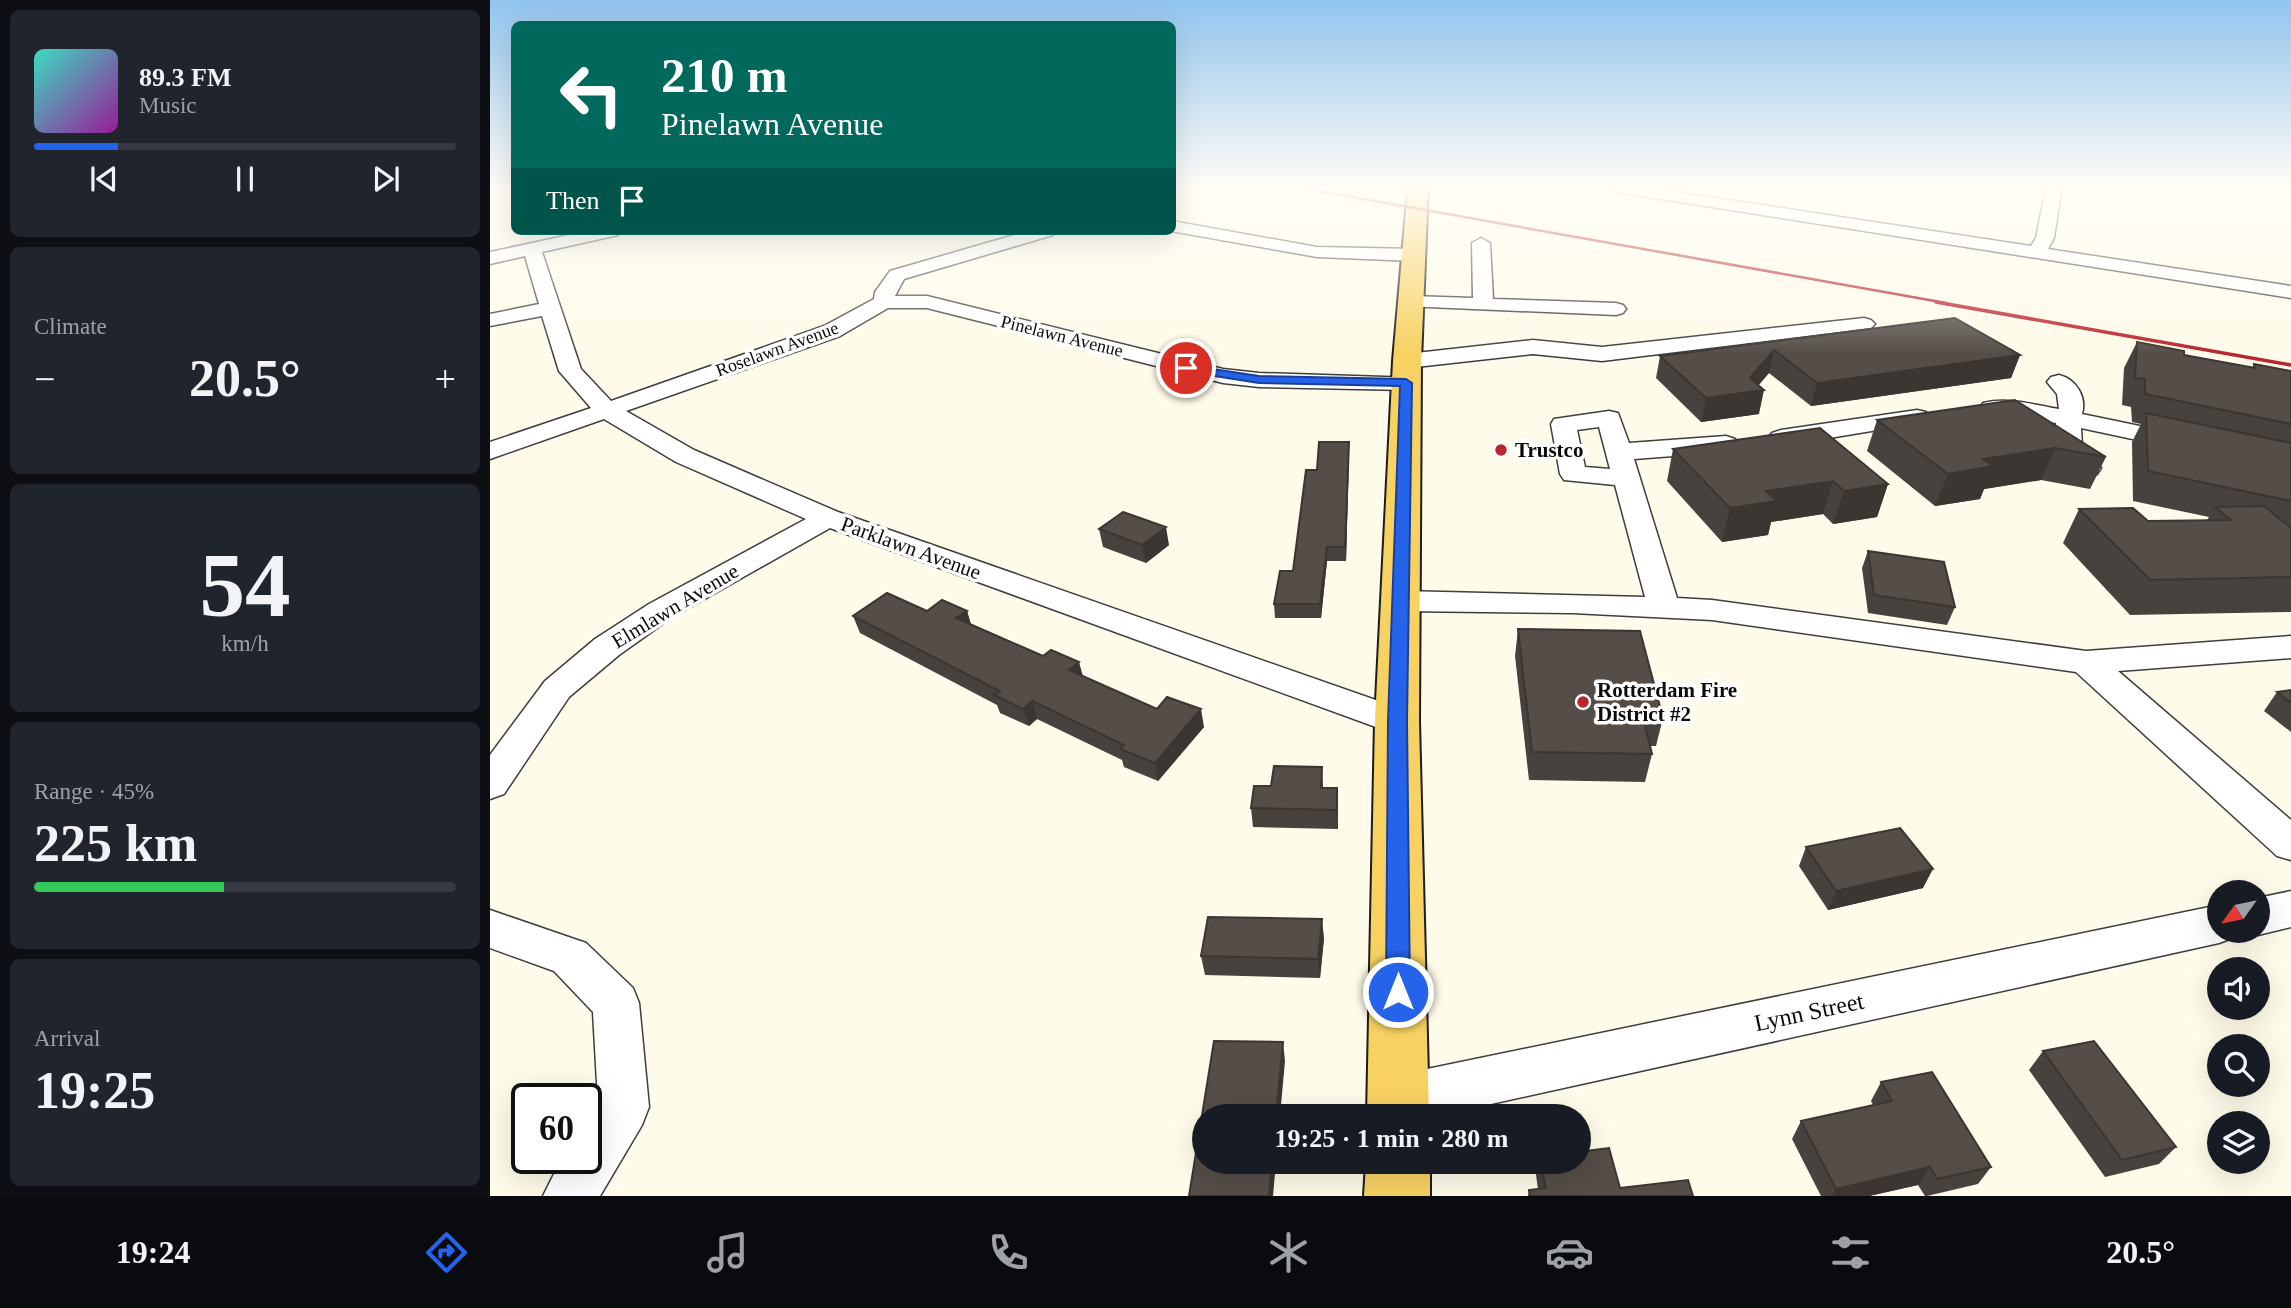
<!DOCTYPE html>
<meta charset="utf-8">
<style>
:root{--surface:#171b24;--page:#20242c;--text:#f1f3f6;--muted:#9ea1a6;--line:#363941;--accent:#2563eb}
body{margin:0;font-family:Georgia,serif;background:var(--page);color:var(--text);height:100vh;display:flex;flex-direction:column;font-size:26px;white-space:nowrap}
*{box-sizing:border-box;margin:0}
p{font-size:23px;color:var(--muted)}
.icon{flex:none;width:38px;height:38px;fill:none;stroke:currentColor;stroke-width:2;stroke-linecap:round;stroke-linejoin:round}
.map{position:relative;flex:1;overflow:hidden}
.side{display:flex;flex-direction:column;gap:10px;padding:10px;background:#0d0f14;width:490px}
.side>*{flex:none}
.hud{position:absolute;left:21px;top:21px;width:665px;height:214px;border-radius:10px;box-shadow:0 7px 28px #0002;background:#00695c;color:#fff;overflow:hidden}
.needle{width:46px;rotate:237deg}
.controls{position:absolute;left:1717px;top:880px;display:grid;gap:14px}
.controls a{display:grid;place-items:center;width:63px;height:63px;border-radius:50%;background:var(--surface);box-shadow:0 7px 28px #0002;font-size:35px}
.speed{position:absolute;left:21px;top:1083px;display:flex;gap:14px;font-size:35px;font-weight:700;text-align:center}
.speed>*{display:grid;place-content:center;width:91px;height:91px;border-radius:50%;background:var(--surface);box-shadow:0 7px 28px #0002;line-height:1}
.speed .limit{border:4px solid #111;border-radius:10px;background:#fff;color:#111}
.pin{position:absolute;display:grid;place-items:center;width:60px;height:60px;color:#fff;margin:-30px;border:4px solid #fff;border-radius:50%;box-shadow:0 2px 7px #0007}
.me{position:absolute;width:77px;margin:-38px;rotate:0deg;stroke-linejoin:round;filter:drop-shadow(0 0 5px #0008)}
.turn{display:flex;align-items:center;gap:24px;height:147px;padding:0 35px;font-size:32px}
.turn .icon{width:91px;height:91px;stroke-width:2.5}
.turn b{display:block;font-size:49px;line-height:60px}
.then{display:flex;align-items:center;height:66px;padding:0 35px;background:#0003;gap:14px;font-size:26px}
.big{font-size:52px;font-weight:700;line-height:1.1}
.side .card{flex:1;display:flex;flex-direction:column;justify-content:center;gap:10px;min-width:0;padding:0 24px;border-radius:10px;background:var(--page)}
.side .dial{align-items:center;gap:0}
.dial b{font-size:91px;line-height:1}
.song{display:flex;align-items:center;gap:21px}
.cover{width:84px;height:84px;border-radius:10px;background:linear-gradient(135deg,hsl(170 70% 55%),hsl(300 70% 35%))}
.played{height:7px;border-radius:4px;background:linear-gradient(90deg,var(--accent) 20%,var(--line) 20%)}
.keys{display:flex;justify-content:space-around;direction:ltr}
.heat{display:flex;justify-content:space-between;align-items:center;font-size:38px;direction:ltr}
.charge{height:10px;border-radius:5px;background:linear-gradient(90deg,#34c759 45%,var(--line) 0)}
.trip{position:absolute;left:702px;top:1104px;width:399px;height:70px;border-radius:35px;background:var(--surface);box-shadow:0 7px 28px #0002;font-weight:700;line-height:70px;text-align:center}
.tabs{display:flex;height:112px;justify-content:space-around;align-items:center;background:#090b0e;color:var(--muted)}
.tabs .icon{width:49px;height:49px}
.tabs .current{color:var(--accent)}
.tabs b{font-size:32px;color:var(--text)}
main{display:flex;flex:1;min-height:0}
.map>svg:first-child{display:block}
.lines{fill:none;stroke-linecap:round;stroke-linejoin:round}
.minor-casing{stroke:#3e3e3e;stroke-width:3}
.major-casing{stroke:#1c1c1c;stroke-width:4}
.minor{fill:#fff;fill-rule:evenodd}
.major{fill:#f7d262;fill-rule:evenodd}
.rail-far1{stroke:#b9262d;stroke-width:2.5}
.rail{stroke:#b9262d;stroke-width:3.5}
.wall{fill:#48423e}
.shaded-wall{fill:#3b3632}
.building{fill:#544d48;stroke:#3b3632;stroke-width:2}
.route{fill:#2563eb;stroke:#184099;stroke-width:2}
.poi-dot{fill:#b9262d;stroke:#fff;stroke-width:2.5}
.labels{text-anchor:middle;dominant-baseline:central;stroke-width:7;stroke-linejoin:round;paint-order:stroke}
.far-street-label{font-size:18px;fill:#0b0b0b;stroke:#fff}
.poi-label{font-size:21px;font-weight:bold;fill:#0b0b0b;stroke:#fff;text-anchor:start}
.street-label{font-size:21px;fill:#0b0b0b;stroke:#fff}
.near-street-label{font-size:24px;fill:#0b0b0b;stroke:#fff}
</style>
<main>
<section class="side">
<div class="card">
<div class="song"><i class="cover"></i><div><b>89.3 FM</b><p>Music</p></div></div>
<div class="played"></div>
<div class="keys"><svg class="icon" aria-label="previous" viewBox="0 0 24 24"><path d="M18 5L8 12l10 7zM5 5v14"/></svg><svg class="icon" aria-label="pause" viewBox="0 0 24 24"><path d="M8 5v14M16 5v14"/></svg><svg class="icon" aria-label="next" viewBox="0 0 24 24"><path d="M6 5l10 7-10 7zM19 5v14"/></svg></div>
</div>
<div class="card"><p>Climate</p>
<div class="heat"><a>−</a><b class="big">20.5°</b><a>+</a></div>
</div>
<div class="card dial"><b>54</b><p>km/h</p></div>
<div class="card"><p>Range · 45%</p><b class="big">225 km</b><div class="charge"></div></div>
<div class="card"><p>Arrival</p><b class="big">19:25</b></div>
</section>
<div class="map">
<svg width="1801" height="1196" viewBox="0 0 1801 1196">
<rect width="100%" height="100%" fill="#fffbea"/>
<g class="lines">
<defs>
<path id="minor" d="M 1118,187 L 1154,187 L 1541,246 L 1546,238 L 1556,187 L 1572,187 L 1564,238 L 1558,249 L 1801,286 L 1801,298 L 1126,192 Z
M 682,221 L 827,247 L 924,249 L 933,255 L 924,261 L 827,257 L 681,231 Z
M 98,231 L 131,231 L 128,235 L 52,252 L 91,369 L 121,401 L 334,326 L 384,299 L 385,292 L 400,271 L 538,231 L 566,231 L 563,235 L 414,279 L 405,296 L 437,296 L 733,369 L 769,373 L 925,378 L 929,383 L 925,388 L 917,390 L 769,387 L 733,383 L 437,308 L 398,308 L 350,336 L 136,411 L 204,450 L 348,512 L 920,712 L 925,721 L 920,730 L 907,734 L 894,730 L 340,528 L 181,618 L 129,655 L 79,697 L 14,794 L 0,799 L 0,755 L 55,681 L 105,639 L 159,604 L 316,519 L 186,462 L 114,419 L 0,459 L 0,442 L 101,408 L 69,371 L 52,316 L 0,326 L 0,314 L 49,304 L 35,256 L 0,264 L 0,252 Z
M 991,238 L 1000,243 L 1003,299 L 1126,303 L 1133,305 L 1136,309 L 1133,313 L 1126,315 L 914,306 L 911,302 L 914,298 L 921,296 L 983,298 L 982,243 Z
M 1374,318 L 1381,320 L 1385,324 L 1381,328 L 1112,361 L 1043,354 L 917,368 L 909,366 L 906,361 L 909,356 L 917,354 L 1043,340 L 1112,347 Z
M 1569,375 C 1586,379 1597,397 1592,414 L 1698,436 L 1702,441 L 1698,446 L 1689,449 L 1591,428 L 1592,446 L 1611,468 L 1607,474 C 1591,478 1572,463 1566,447 C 1564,441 1566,430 1566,423 L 1493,413 L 1490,408 L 1493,403 C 1518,397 1545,405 1569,409 L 1567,394 L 1557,382 L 1561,377 Z
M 1427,410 L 1436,412 L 1439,417 L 1436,422 L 1291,446 L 1282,443 L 1278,438 L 1282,433 L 1291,430 Z
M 1119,411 L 1128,413 L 1139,443 L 1236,436 L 1245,439 L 1249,444 L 1245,449 L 1236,452 L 1144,459 L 1187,598 L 1222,600 L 1596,651 L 1801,636 L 1801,658 L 1628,671 L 1801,820 L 1801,860 L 1787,856 L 1586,672 L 1222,620 L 1082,613 L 911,611 L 900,608 L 895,601 L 900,594 L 911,591 L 1155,597 L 1125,485 L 1074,480 L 1070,474 L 1061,424 L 1064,419 ZM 1109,427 L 1120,469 L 1095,467 L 1087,430 Z
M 1801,891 L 1801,927 L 1768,935 L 1758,931 L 1768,931 L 1768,898 Z
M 1729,905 L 1729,931 L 1748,931 L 1745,937 L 1729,943 L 947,1116 L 890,1116 L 883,1100 L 890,1082 L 908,1075 Z
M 0,910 L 96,943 L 143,988 L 149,1003 L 159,1107 L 152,1125 L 110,1196 L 53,1196 L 72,1158 L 96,1158 L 96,1120 L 108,1101 L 103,1012 L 64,971 L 0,948 Z"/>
<path id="major" d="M 918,187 L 938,187 L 931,361 L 929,721 L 939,1116 L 877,1116 L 885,721 L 903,361 Z
M 876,1162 L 940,1162 L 940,1196 L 874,1196 Z"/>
</defs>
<use href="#minor" class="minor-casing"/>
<use href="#major" class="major-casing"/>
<use href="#minor" class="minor"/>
<use href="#major" class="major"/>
<path class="rail-far1" d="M 806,187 L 1456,303"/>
<path class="rail" d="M 1446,302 L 1801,365"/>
</g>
<path class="wall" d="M 1465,318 L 1530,355 L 1521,378 L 1321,406 L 1279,373 L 1268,385 L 1269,414 L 1211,422 L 1166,378 L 1170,356 Z
M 1647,342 L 1694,355 L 1762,368 L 1764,364 L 1801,371 L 1801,612 L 1640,615 L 1573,543 L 1589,509 L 1658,521 L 1717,520 L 1719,517 L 1643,501 L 1642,442 L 1651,424 L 1642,422 L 1641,407 L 1632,405 L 1634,368 Z
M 1525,400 L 1616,457 L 1600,489 L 1551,480 L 1494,489 L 1490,499 L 1445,506 L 1377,451 L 1387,420 Z
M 1183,449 L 1398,484 L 1387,517 L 1343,524 L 1333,514 L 1281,522 L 1278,535 L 1232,542 L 1177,481 Z
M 859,455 L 856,561 L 837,561 L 831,618 L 785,618 L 784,604 L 803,571 L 827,470 Z
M 609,529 L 679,545 L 656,563 L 613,547 Z
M 1378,551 L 1465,607 L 1457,625 L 1378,613 L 1372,568 Z
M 437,611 L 477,611 L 481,625 L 593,676 L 667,709 L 714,727 L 668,781 L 634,767 L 632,760 L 547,719 L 539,726 L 510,713 L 507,705 L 370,633 L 363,616 Z
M 1028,629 L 1173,718 L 1166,746 L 1160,746 L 1162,754 L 1155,782 L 1039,780 L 1025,656 Z
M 1801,690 L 1801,732 L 1774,711 L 1787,692 Z
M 833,788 L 848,807 L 848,829 L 763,827 L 761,808 Z
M 1316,847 L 1433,888 L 1338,910 L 1309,866 Z
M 834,938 L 830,978 L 715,975 L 711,956 Z
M 1553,1051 L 1686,1147 L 1669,1164 L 1615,1177 L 1539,1070 Z
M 1391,1082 L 1501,1167 L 1488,1184 L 1437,1196 L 1435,1196 L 1428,1185 L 1379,1196 L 1331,1196 L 1302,1139 L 1311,1121 L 1383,1105 L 1381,1101 Z
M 1048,1162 L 1088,1162 L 1130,1188 L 1203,1196 L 1038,1196 L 1039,1190 L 1048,1189 L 1046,1175 Z"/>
<path class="shaded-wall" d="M 1284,350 L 1279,373 L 1263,392 L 1274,390 L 1269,414 L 1211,422 L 1216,398 L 1260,378 Z
M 1530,355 L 1521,378 L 1321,406 L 1327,383 Z
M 859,442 L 859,455 L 856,561 L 855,547 Z
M 1565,448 L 1551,480 L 1494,489 L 1490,499 L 1445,506 L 1458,474 L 1493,459 Z
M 1343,481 L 1333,514 L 1281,522 L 1278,535 L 1232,542 L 1240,508 L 1276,491 Z
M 1398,484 L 1387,517 L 1343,524 L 1354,491 Z
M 676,527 L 679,545 L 656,563 L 652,545 Z
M 837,547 L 837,561 L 831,618 L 830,604 Z
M 477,611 L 482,628 L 466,618 Z
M 589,662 L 594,680 L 579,670 Z
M 542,701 L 547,719 L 539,726 L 533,709 Z
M 711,709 L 714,727 L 668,781 L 665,763 Z
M 832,767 L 833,786 L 832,807 L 831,788 Z
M 847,788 L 848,807 L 848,829 L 847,810 Z
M 1443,869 L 1433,888 L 1338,910 L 1346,891 Z
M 832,919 L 834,938 L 830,978 L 828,959 Z
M 793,1042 L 795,1061 L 790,1116 L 786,1116 Z
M 782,1162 L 786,1162 L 783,1196 L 779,1196 Z
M 1440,1167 L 1428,1185 L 1379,1196 L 1342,1196 L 1346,1189 Z"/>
<path class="building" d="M 1465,318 L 1530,355 L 1327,383 L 1284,350 L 1260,378 L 1274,390 L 1216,398 L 1170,356 Z
M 1647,342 L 1694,351 L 1694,355 L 1765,368 L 1764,364 L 1801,371 L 1801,424 L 1655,394 L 1655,379 L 1645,378 Z
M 1525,400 L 1616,457 L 1565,448 L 1493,459 L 1503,466 L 1458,474 L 1387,420 Z
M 1656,413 L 1801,443 L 1801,501 L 1658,471 Z
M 1330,428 L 1398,484 L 1354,491 L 1343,481 L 1276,491 L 1287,501 L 1240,508 L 1183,449 Z
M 829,442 L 859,442 L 855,547 L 837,547 L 830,604 L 784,604 L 790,571 L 803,571 L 816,470 L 827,470 Z
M 1774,506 L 1801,528 L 1801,577 L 1660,580 L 1589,509 L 1643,508 L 1658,521 L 1741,520 L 1725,507 Z
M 633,512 L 676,527 L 652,545 L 609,529 Z
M 1378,551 L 1454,562 L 1465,607 L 1384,595 Z
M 397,593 L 437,611 L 452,600 L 477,611 L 466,618 L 553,656 L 561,650 L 589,662 L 579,670 L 667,709 L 677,697 L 711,709 L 665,763 L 630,749 L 634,745 L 542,701 L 533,709 L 504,695 L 510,691 L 363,616 Z
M 1028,629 L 1150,631 L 1173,718 L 1153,717 L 1162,754 L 1042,752 Z
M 1801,690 L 1801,703 L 1787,692 Z
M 784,766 L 832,767 L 831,788 L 847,788 L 847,810 L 761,808 L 764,786 L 781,786 Z
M 1410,828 L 1443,869 L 1346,891 L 1316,847 Z
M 718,917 L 832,919 L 828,959 L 711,956 Z
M 724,1041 L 793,1042 L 786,1116 L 714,1116 L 714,1162 L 782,1162 L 779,1196 L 699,1196 Z
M 1604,1041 L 1686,1147 L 1632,1160 L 1553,1051 Z
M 1442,1072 L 1501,1167 L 1447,1179 L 1440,1167 L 1346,1189 L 1311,1121 L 1402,1101 L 1391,1082 Z
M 1119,1148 L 1130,1188 L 1198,1180 L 1203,1196 L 1040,1196 L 1039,1190 L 1056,1188 L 1050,1162 L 1088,1162 L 1088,1152 Z"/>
<linearGradient id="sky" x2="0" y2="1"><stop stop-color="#91c4ed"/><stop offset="0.53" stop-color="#fffdf6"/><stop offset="1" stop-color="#fffdf6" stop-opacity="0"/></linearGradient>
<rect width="1801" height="354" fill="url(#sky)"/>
<path class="route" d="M 696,365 L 769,376 L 916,379 L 922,383 L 917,721 L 920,992 L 916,999 L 908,1002 L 900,999 L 896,992 L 898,721 L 910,386 L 769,383 L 692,371 L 692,366 Z"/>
<g class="poi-dot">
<circle cx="1011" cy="450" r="7"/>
<circle cx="1093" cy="702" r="7"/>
</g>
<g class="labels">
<g class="far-street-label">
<text transform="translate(572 336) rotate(14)">Pinelawn Avenue</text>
<text transform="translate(287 349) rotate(-20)">Roselawn Avenue</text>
</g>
<g class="poi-label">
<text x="1025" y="450">Trustco</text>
<text x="1107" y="690">Rotterdam Fire<tspan x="1107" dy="24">District #2</tspan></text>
</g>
<g class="street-label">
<text transform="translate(421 548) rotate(20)">Parklawn Avenue</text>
<text transform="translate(185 606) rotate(-31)">Elmlawn Avenue</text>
</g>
<g class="near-street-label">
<text transform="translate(1319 1012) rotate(-12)">Lynn Street</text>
</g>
</g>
</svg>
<div class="controls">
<a><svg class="needle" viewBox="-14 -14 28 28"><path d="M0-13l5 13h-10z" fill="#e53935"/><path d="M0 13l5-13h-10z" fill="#9ea1a6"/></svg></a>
<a><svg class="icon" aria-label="sound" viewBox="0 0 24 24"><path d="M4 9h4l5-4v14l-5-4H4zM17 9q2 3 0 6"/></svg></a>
<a><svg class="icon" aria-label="search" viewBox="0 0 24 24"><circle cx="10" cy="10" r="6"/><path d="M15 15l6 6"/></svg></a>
<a><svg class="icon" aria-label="layers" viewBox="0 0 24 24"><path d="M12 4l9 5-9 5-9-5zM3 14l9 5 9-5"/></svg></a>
</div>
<div class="speed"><div class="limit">60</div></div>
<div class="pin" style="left:696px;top:368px;background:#d93025"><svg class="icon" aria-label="arrive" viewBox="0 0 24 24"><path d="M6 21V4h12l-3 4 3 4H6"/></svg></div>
<svg class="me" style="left:908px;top:992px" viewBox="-20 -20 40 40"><circle r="17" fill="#2563eb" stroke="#fff" stroke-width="3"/><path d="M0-11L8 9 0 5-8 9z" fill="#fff"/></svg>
<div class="trip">19:25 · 1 min · 280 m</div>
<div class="hud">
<div class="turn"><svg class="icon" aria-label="left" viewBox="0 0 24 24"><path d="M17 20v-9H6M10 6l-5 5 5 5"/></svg><div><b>210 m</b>Pinelawn Avenue</div></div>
<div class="then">Then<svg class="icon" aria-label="arrive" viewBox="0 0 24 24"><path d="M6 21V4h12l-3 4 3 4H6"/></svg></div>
</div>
</div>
</main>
<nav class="tabs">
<b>19:24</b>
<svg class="icon current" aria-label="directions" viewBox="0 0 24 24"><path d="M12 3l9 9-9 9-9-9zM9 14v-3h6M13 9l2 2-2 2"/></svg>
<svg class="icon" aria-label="music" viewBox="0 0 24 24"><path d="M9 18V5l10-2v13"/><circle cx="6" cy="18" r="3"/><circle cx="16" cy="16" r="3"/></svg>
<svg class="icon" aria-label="phone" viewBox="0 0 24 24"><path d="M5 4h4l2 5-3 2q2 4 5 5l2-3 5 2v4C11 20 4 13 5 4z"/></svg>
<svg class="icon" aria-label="climate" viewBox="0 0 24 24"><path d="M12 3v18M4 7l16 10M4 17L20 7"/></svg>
<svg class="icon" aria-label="car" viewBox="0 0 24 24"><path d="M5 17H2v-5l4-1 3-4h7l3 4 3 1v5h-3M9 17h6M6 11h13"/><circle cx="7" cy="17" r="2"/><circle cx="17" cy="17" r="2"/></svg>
<svg class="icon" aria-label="filters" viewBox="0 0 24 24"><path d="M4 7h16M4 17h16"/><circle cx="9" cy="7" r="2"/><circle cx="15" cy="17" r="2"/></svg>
<b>20.5°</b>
</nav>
